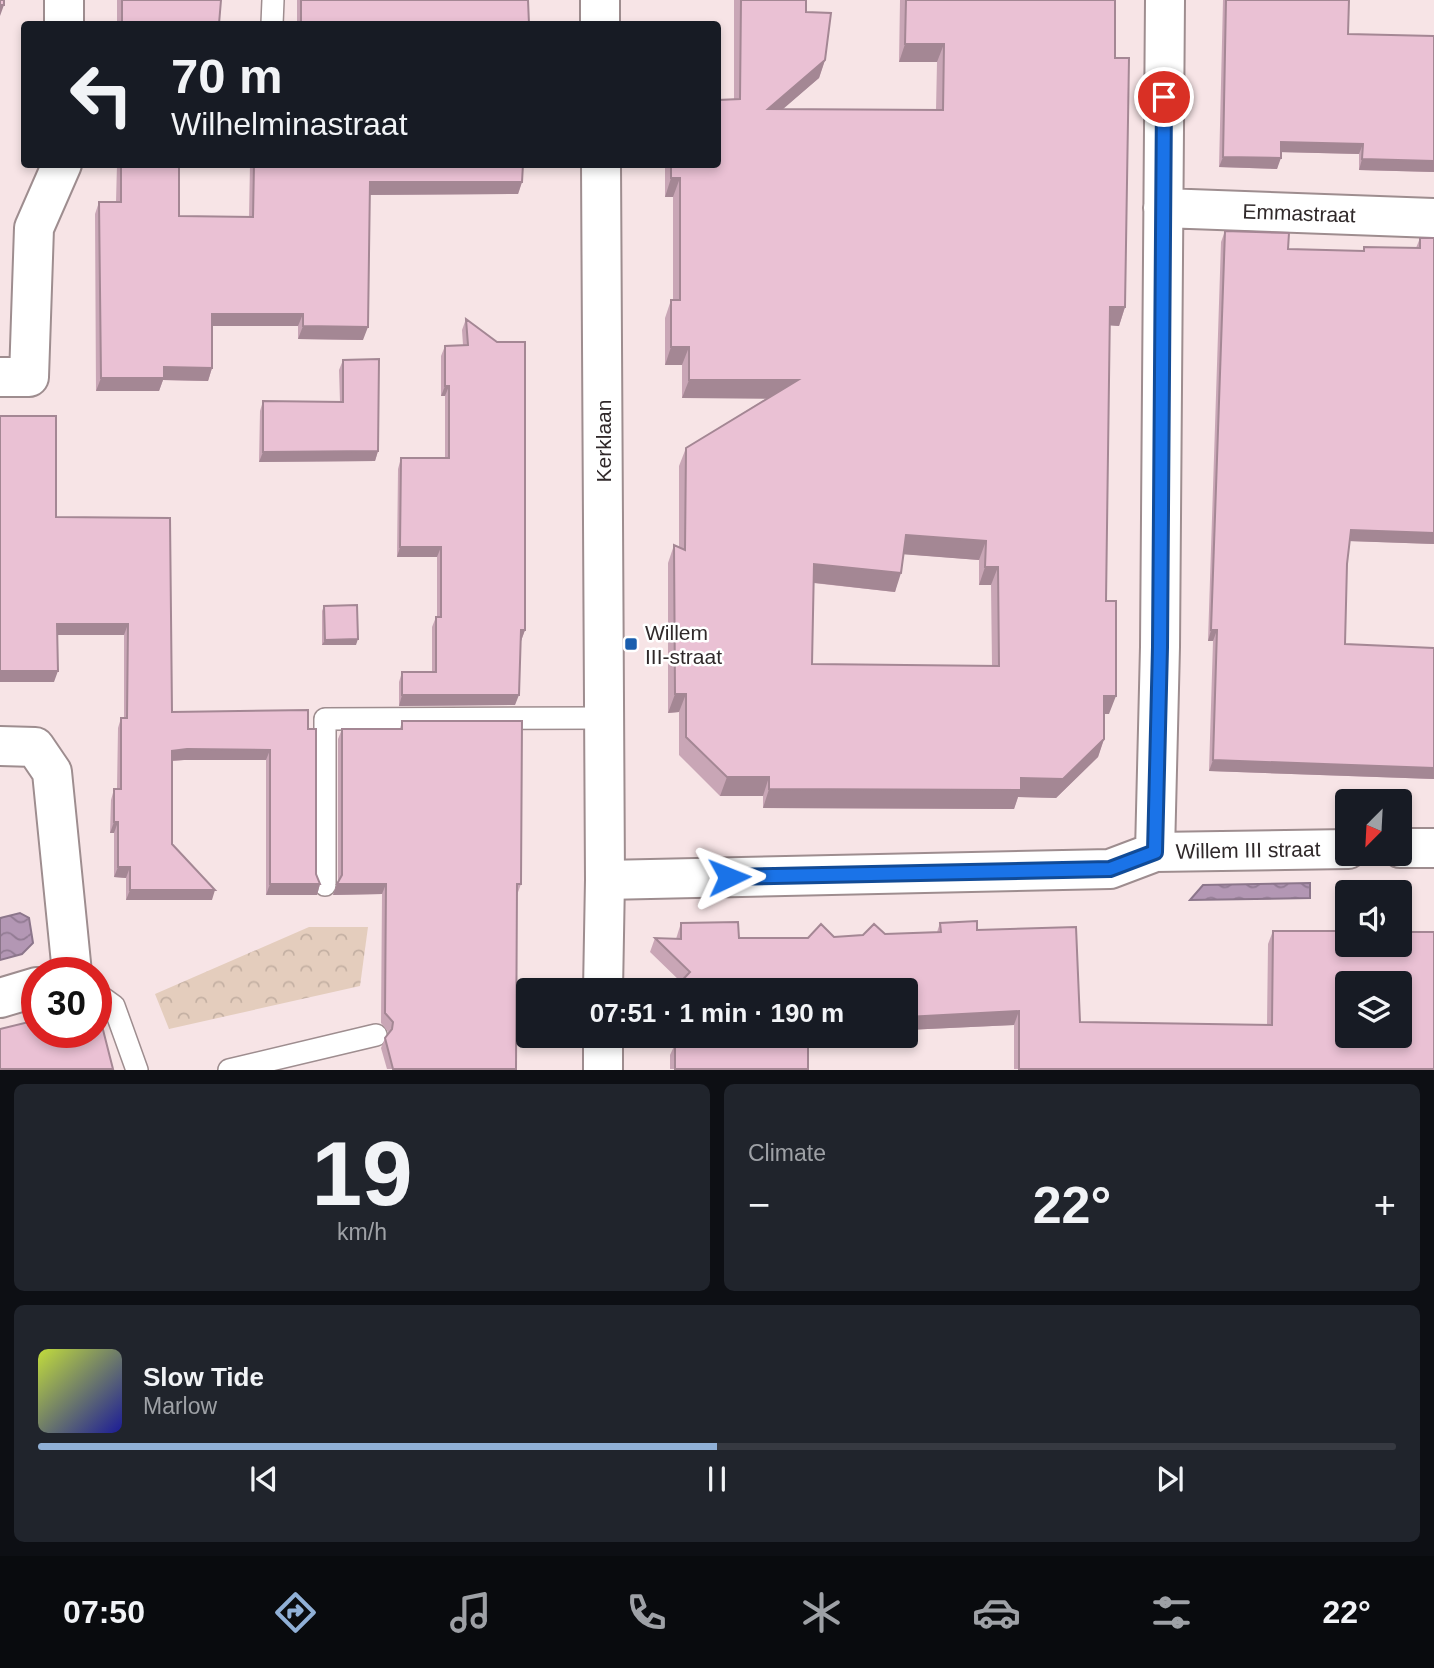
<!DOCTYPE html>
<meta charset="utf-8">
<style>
:root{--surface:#171b24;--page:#20242c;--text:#f1f3f6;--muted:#9ea1a6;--line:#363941;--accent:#90b0d6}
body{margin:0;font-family:Arial,sans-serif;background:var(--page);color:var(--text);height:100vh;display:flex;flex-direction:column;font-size:26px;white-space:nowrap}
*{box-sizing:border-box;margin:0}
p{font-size:23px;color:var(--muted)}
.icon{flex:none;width:38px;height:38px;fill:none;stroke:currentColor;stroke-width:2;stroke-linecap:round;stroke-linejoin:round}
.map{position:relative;height:1070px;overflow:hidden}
.side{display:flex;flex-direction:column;gap:14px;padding:14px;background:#0d0f14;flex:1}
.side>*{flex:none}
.banner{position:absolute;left:21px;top:21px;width:700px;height:147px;border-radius:7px;box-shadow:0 4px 10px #0003;background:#171b24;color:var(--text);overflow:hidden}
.needle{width:46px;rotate:204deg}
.controls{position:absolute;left:1335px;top:789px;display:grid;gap:14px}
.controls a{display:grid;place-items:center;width:77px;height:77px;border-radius:7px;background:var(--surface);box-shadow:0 4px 10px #0003;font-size:35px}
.speed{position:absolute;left:21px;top:957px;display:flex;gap:14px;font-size:35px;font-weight:700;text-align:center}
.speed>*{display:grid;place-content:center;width:91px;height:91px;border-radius:50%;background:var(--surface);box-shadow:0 4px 10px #0003;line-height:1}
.speed .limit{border:10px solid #d22;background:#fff;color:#111}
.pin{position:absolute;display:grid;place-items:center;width:60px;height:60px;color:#fff;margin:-30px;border:4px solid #fff;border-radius:50%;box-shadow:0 2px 7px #0007}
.me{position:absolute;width:77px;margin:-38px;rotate:88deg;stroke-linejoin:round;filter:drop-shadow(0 0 5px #0008)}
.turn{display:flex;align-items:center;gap:24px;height:147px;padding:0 35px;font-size:32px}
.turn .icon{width:91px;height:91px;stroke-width:2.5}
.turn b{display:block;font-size:49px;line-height:60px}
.big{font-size:52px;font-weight:800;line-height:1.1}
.side .tile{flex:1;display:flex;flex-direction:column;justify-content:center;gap:10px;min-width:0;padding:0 24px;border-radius:10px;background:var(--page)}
.side .dial{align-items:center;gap:0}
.dial b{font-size:91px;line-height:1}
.song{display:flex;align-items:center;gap:21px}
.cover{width:84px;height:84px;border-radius:10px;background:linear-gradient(135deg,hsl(70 70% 55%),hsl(240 70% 35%))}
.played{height:7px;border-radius:4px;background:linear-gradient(90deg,var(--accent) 50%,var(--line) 50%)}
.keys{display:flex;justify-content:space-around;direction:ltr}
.heat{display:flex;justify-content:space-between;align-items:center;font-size:38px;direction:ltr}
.side .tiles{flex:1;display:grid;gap:14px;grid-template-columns:1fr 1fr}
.tile:last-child{grid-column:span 2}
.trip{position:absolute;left:516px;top:978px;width:402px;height:70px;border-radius:7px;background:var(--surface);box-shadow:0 4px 10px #0003;font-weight:800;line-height:70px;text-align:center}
.tab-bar{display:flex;height:112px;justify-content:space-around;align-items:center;background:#090b0e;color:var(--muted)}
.tab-bar .icon{width:49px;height:49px}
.tab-bar .current{color:var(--accent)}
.tab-bar b{font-size:32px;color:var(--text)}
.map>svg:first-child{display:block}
.park{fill:url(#park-crowns)}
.water{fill:url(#water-waves);stroke:#8c768b;stroke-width:2}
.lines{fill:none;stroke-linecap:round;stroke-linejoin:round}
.service-casing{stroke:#9e8d8f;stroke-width:24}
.minor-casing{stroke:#9e8d8f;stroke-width:42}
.tertiary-casing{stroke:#9e8d8f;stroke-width:42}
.service{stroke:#fff;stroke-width:21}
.minor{stroke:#fff;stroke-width:38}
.tertiary{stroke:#fff;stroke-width:38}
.wall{fill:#c9a6b6;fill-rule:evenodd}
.shaded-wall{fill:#a48794}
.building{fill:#eac1d4;stroke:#a48794;stroke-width:2;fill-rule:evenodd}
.route-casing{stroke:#114b97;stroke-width:18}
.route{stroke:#1a73e8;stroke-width:12}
.poi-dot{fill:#1a5eae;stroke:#fff;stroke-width:2.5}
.labels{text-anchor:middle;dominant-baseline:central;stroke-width:5;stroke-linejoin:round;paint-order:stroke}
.street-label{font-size:21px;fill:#30292a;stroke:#fff}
.poi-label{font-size:21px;fill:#30292a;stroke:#fff;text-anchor:start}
</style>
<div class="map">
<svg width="1434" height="1070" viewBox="0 0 1434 1070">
<defs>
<pattern id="park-crowns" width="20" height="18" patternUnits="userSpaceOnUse" patternTransform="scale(1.75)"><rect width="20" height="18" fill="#e4cdbd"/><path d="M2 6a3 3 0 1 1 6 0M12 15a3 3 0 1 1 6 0" fill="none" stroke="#c4b0a3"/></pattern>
<pattern id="water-waves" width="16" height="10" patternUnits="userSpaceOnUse" patternTransform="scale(1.75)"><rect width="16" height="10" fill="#b397b4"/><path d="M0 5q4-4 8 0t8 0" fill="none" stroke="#927b93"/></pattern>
</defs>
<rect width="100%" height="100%" fill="#f7e4e6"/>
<path class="park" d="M 309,927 L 368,927 L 360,986 L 169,1029 L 155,994 Z"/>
<path class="water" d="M 1310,883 L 1310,898 L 1190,900 L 1203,885 Z
M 20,913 L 29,918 L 33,943 L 22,954 L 0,960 L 0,918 Z"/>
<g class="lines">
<defs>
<path id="service" d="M 272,24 L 273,0
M 325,885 L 325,719 L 604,718
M 96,993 L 114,1006 L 137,1070
M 229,1070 L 376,1035"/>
<path id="minor" d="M 64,24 L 64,0
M 1163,208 L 1434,218
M 0,377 L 29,377 L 34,228 L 62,164
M 0,746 L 35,747 L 52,772 L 72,973
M 1400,848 L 1434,848
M 1155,852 L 1160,647 L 1165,0
M 605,880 L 1110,869 L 1155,852 L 1348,849
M 0,998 L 37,987"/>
<path id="tertiary" d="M 600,0 L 600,24
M 601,164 L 605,880 L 603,990
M 603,1070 L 603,1036"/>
</defs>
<use href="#service" class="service-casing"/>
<use href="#minor" class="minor-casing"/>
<use href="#tertiary" class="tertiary-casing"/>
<use href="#service" class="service"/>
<use href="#minor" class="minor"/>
<use href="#tertiary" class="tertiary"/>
</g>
<path class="wall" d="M 117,0 L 221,0 L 219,24 L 117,24 Z
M 297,0 L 528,0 L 529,24 L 297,24 Z
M 734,0 L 806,0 L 806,12 L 825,60 L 819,78 L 782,109 L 936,110 L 937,62 L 899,62 L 900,0 L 1115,0 L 1115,58 L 1125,307 L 1119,326 L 1110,325 L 1106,601 L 1109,714 L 1104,714 L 1104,739 L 1098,757 L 1056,798 L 1018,797 L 1014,809 L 763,808 L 763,796 L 720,796 L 679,755 L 679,712 L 668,713 L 668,563 L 674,545 L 679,547 L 679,466 L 686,448 L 767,398 L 682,398 L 682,365 L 665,365 L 665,318 L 671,300 L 673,300 L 673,197 L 665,197 L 665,164 L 718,164 L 734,99 ZM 904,554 L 979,560 L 979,585 L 991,585 L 992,666 L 812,664 L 813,583 L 895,592 Z
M 1223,0 L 1349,0 L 1348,34 L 1434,36 L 1434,172 L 1359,170 L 1359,154 L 1281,152 L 1277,169 L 1219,167 Z
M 117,164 L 179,164 L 179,216 L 249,217 L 250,164 L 523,164 L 522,182 L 518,194 L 370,195 L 363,340 L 298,339 L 298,326 L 212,326 L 212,368 L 208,381 L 163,380 L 159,391 L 96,391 L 95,214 L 99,202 L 116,202 Z
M 1225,231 L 1288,249 L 1363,251 L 1364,247 L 1416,248 L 1420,238 L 1434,544 L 1350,541 L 1347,564 L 1345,644 L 1434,648 L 1434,779 L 1209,771 L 1213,641 L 1208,641 L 1221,242 Z
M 466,319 L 525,630 L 521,641 L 515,705 L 399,706 L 399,682 L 402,672 L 432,672 L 432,627 L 436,617 L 437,617 L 437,557 L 397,557 L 398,469 L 401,458 L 445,458 L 445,396 L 441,396 L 441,356 L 445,346 L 463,345 L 462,330 Z
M 343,360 L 378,451 L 375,461 L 259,462 L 260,411 L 263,401 L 340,402 L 339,370 Z
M 56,517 L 170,518 L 172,712 L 308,729 L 316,874 L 320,884 L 317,895 L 266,895 L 266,760 L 184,760 L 172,761 L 172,844 L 212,900 L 126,900 L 126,878 L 114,877 L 114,833 L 110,833 L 111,800 L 114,789 L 117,789 L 118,728 L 121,718 L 124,718 L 124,635 L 57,635 L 54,682 Z
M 324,606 L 356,645 L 322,645 L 322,611 Z
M 402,721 L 521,884 L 517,895 L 516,1069 L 387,1069 L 381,1048 L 385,1038 L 389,1033 L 381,1023 L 382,894 L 333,895 L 338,882 L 338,739 L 342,729 L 400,729 Z
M 681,923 L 739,938 L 808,938 L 937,932 L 940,923 L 977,930 L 1080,1022 L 1267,1025 L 1268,944 L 1273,931 L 1434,1069 L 1014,1069 L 1014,1025 L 906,1030 L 906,990 L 681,982 L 650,952 L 655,938 L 676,939 Z
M 677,1036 L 808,1036 L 808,1069 L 670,1069 L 670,1055 L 677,1040 Z"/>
<path class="shaded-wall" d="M 0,5 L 4,5 L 0,16 Z
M 905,44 L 944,44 L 937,62 L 899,62 Z
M 825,60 L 819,78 L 761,128 L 768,109 Z
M 1281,142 L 1363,144 L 1359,154 L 1277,152 Z
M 1223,157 L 1281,158 L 1277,169 L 1219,167 Z
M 1362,159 L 1434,161 L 1434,172 L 1359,170 Z
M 671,178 L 680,178 L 673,197 L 665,197 Z
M 370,182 L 522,182 L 518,194 L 365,195 Z
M 1110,307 L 1125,307 L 1119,326 L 1103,325 Z
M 212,314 L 303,314 L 298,326 L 208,326 Z
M 303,326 L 368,327 L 363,340 L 298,339 Z
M 671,347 L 689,347 L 682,365 L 665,365 Z
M 164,367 L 212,368 L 208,381 L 163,380 L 159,391 L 96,391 L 101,378 Z
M 689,380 L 798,380 L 791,399 L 682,398 Z
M 445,386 L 449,386 L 445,396 L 441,396 Z
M 378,451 L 375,461 L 259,462 L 263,452 Z
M 1351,530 L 1434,533 L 1434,544 L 1347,541 Z
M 906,535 L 986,541 L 979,560 L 900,554 Z
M 400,547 L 441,547 L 437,557 L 397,557 Z
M 814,564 L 901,573 L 895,592 L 807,582 Z
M 985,567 L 998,567 L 991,585 L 979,585 Z
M 57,624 L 128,624 L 124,635 L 53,635 Z
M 521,630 L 525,630 L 521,641 Z
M 1211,630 L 1217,630 L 1213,641 L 1208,641 Z
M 358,639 L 356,645 L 322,645 L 325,640 Z
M 0,671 L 58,671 L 54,682 L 0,682 Z
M 675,694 L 686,694 L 679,712 L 668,713 Z
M 402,695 L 519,695 L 515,705 L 399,706 Z
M 1104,696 L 1116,696 L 1109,714 L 1098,714 Z
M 1104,739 L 1098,757 L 1056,798 L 1018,797 L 1014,809 L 763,808 L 769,789 L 1021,778 Z
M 187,749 L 270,750 L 266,760 L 184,760 L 168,761 L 172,751 Z
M 1213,760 L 1434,768 L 1434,779 L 1209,771 Z
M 727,777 L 769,777 L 763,796 L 720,796 Z
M 114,822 L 118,822 L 114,833 L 110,833 Z
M 118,867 L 130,867 L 126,878 L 114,877 Z
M 270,884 L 320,884 L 317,895 L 266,895 Z
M 337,884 L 386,884 L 382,894 L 333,895 Z
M 130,890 L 215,890 L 212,900 L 126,900 Z
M 1019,1011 L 1014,1025 L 906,1030 L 906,1017 Z"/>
<path class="building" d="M 0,0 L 4,0 L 4,5 L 0,5 Z
M 122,0 L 221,0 L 219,24 L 122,24 Z
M 301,0 L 528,0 L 529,24 L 301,24 Z
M 741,0 L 806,0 L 806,12 L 831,13 L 825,60 L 768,109 L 943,110 L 944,44 L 905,44 L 906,0 L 1115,0 L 1115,58 L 1129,58 L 1125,307 L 1110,307 L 1106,601 L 1116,601 L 1116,696 L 1104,696 L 1104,739 L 1063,779 L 1021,778 L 1021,790 L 769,789 L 769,777 L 727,777 L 686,737 L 686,694 L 675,694 L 674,545 L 685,550 L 686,448 L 798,380 L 689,380 L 689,347 L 671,347 L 671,300 L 680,300 L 680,178 L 671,178 L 671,164 L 718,164 L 718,100 L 740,99 ZM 906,535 L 986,541 L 985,567 L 998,567 L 999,666 L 812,664 L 814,564 L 901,573 Z
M 1226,0 L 1349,0 L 1348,34 L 1434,36 L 1434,161 L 1362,159 L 1363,144 L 1281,142 L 1281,158 L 1223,157 Z
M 121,164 L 179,164 L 179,216 L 253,217 L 254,164 L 523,164 L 522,182 L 370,182 L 368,327 L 303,326 L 303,314 L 212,314 L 212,368 L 164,367 L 164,378 L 101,378 L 99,202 L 121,202 Z
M 1225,231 L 1289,233 L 1288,249 L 1364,251 L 1364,247 L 1420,248 L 1420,238 L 1434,238 L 1434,533 L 1351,530 L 1347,564 L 1345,644 L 1434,648 L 1434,768 L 1213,760 L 1217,630 L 1211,630 Z
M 466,319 L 497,342 L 525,342 L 525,630 L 521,630 L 519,695 L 402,695 L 402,672 L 436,672 L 436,617 L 441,617 L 441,547 L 400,547 L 401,458 L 449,458 L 449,386 L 445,386 L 445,346 L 468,345 Z
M 379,359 L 378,451 L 263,452 L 263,401 L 343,402 L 343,360 Z
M 0,416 L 56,416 L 56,517 L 170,518 L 172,712 L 308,710 L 308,729 L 316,729 L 316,874 L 320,884 L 270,884 L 270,750 L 187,749 L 172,751 L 172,844 L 215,890 L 130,890 L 130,867 L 118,867 L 118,822 L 114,822 L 114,789 L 121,789 L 121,718 L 127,718 L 128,624 L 57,624 L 58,671 L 0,671 Z
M 357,605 L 358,639 L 325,640 L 324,606 Z
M 402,721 L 522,721 L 521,884 L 517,884 L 516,1069 L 393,1069 L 385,1038 L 392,1029 L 393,1022 L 385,1013 L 386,884 L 337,884 L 342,875 L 342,729 L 402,729 Z
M 977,921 L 977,930 L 1076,927 L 1080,1022 L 1272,1025 L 1273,931 L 1348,931 L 1348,945 L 1400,945 L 1400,932 L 1434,932 L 1434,1069 L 1019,1069 L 1019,1011 L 906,1017 L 906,990 L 673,990 L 690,972 L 655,938 L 681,939 L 681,923 L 738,922 L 739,938 L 808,938 L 821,924 L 834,937 L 863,935 L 874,924 L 885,934 L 941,932 L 940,923 ZM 1348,984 L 1400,984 L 1400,1036 L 1348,1036 Z
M 99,1014 L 113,1069 L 0,1069 L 0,1029 L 37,1020 L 37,1032 L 96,1032 L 96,1015 Z
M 680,1036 L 808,1036 L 808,1069 L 675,1069 L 675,1041 Z"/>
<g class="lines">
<defs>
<path id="route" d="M 729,877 L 1110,869 L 1155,852 L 1160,647 L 1164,97"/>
</defs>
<use href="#route" class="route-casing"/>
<use href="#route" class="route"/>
</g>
<rect class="poi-dot" x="624" y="637" width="14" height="14" rx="3.5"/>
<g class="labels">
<g class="street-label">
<text transform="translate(1299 213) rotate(2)">Emmastraat</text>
<text transform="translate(603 441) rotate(-90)">Kerklaan</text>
<text transform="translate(1248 850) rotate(-1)">Willem III straat</text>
</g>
<g class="poi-label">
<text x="645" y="632">Willem<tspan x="645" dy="24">III-straat</tspan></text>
</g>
</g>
</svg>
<div class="controls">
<a><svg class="needle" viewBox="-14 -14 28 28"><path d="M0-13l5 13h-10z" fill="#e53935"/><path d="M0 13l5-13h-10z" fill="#9ea1a6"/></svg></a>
<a><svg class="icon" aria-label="sound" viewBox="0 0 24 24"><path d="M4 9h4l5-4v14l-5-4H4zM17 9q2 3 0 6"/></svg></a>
<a><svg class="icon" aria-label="layers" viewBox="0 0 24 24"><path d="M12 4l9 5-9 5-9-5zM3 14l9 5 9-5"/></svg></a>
</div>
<div class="speed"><div class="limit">30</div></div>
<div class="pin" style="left:1164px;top:97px;background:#d93025"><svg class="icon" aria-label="arrive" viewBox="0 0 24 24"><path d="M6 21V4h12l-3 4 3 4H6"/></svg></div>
<svg class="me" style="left:729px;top:877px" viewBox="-20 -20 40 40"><path d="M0-17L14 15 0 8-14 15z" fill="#1a73e8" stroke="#fff" stroke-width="4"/></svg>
<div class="trip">07:51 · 1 min · 190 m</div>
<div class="banner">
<div class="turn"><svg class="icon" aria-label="left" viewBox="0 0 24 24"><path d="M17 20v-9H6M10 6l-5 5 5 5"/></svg><div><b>70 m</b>Wilhelminastraat</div></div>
</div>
</div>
<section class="side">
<div class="tiles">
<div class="tile dial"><b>19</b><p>km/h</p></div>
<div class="tile"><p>Climate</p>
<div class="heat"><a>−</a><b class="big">22°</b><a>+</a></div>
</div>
<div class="tile">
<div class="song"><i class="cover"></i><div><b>Slow Tide</b><p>Marlow</p></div></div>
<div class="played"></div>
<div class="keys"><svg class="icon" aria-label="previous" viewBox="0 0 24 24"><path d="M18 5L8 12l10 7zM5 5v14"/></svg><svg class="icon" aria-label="pause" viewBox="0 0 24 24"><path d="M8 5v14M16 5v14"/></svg><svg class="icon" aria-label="next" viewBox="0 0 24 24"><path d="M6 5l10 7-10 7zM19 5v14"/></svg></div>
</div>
</div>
</section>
<nav class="tab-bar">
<b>07:50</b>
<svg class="icon current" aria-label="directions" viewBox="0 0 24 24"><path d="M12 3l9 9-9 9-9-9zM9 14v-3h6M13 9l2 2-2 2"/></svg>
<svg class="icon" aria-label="music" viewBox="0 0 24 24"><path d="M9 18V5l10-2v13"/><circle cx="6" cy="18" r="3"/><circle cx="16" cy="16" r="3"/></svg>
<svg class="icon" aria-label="phone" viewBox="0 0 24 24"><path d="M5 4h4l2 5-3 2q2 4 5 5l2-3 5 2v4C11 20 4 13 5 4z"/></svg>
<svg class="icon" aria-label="climate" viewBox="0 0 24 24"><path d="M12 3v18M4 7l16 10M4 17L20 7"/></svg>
<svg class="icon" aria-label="car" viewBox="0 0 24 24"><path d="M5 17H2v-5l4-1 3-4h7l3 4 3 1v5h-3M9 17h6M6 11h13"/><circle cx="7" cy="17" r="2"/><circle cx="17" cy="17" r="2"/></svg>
<svg class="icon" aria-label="filters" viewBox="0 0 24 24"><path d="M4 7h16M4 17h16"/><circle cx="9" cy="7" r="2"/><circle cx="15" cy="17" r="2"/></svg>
<b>22°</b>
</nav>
